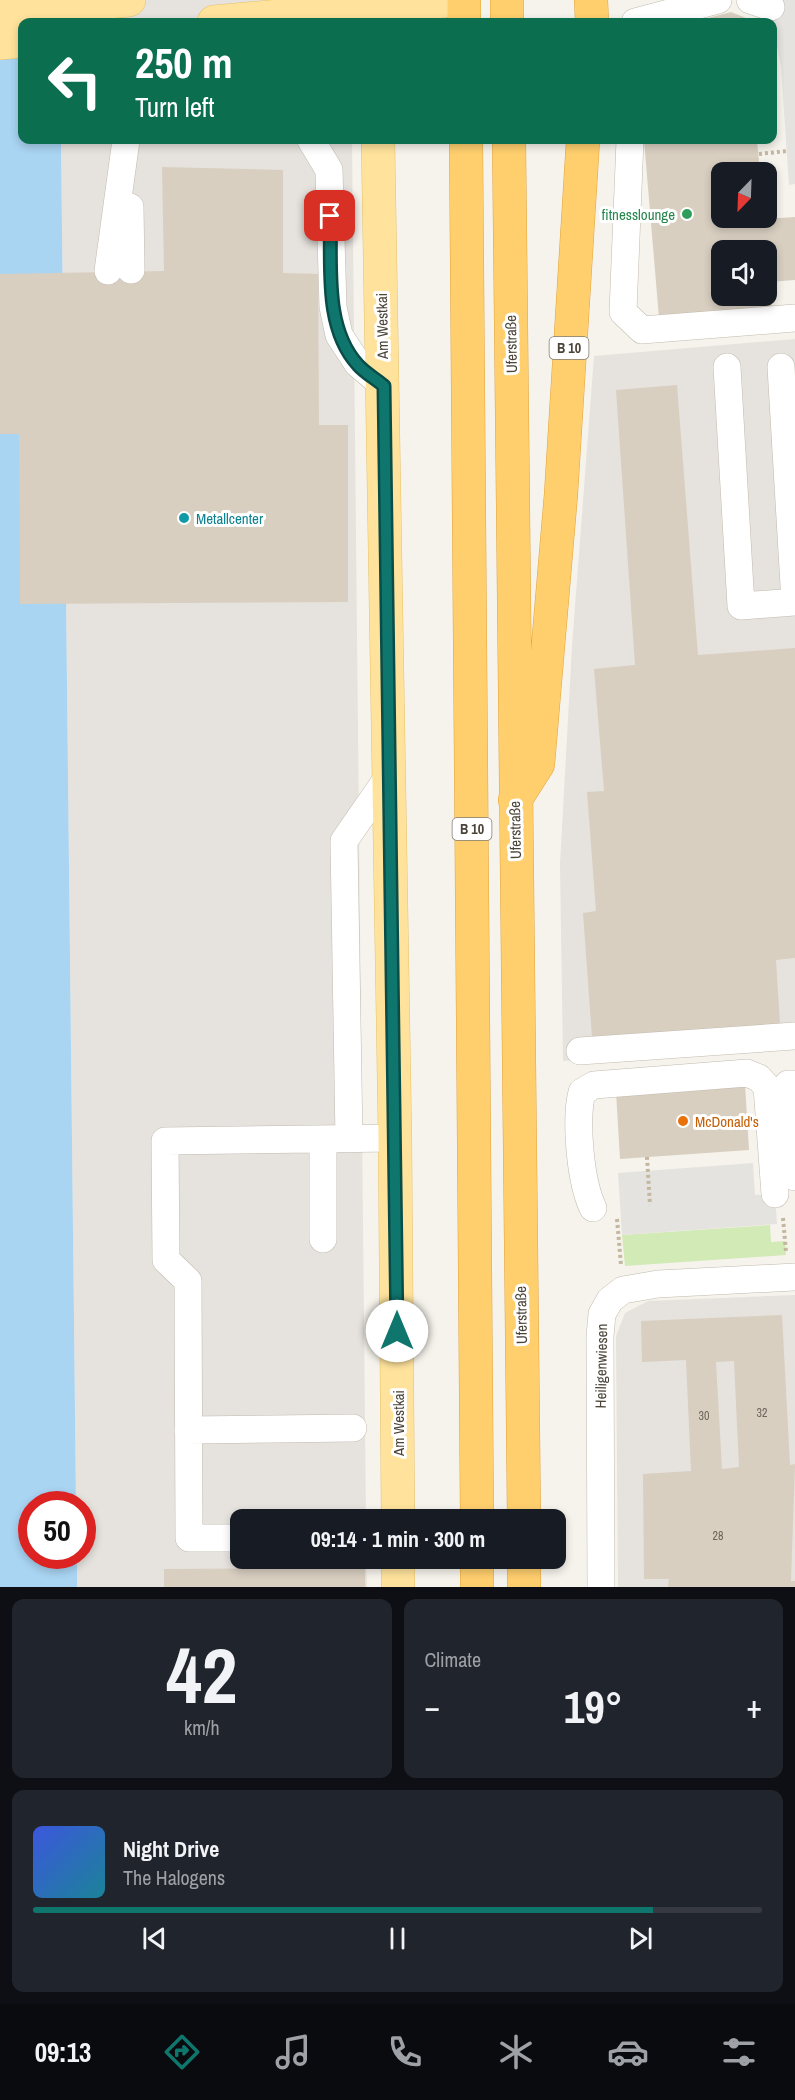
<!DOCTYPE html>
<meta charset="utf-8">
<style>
:root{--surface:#171b24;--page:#20242c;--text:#f1f3f6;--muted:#9ea1a6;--line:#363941;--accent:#0f766e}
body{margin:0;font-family:"Archivo Narrow",sans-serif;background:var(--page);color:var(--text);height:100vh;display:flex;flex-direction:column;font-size:22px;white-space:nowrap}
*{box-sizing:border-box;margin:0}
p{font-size:20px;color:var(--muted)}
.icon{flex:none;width:33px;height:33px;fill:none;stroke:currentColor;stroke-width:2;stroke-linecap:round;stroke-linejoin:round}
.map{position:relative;height:1587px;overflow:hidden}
.details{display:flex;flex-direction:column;gap:12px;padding:12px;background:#0d0f14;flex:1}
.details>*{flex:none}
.banner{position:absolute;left:18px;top:18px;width:759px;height:126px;border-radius:12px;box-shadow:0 3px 9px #0003;background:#0b6e4f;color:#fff;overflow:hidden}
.needle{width:39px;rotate:203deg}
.tools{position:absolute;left:711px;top:162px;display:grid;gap:12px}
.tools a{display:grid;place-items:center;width:66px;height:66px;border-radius:12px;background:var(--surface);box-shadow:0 3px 9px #0003;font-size:30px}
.speed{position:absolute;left:18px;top:1491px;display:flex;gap:12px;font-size:30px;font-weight:700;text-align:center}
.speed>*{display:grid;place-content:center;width:78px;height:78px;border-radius:50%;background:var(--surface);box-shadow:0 3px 9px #0003;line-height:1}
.speed .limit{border:9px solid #d22;background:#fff;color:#111}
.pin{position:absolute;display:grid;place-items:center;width:51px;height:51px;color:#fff;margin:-26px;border-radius:12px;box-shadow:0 3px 9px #0006}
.me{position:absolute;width:66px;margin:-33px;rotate:0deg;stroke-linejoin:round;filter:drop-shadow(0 0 4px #0008)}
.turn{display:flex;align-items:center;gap:21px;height:126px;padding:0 18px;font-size:27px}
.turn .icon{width:78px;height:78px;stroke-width:2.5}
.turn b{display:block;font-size:42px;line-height:51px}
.big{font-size:45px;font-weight:700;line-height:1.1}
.details .card{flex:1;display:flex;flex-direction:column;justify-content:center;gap:9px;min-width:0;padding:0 21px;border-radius:12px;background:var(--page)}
.details .dial{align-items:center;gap:0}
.dial b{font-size:78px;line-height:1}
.song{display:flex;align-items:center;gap:18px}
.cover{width:72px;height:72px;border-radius:9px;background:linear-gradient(135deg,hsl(230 70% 55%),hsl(190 70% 35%))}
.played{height:6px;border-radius:3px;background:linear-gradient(90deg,var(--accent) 85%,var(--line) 85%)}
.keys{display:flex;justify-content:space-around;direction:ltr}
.heat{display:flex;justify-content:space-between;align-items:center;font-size:33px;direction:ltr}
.details .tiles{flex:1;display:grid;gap:12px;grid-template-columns:1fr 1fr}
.card:last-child{grid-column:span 2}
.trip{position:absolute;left:230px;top:1509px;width:336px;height:60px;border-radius:12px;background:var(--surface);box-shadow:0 3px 9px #0003;font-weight:700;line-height:60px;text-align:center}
.dock{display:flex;height:96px;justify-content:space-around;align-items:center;background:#090b0e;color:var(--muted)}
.dock .icon{width:42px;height:42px}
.dock .on{color:var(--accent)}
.dock b{font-size:27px;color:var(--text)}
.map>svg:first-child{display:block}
.industrial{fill:#e6e2dd}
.green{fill:#d2eab5}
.parking{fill:#e5e3e0}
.water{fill:#a9d4f2}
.building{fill:#d8cfc1;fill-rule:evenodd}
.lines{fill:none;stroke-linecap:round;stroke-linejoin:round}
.minor-casing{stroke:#c2bbae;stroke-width:28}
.major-casing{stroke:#e6c16a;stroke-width:34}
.highway-casing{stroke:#e0a43c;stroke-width:34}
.path{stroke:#c4b79f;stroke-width:4;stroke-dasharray:3 3;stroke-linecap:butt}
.minor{stroke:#fff;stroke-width:27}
.major{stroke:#ffe39c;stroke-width:33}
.highway{stroke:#ffcf6e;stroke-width:33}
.route-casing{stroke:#0a4d48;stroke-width:15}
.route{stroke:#0f766e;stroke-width:10}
.leisure-dot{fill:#2e9e5b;stroke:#fff;stroke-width:2}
.culture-dot{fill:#0f9aa8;stroke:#fff;stroke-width:2}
.food-dot{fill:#e8710a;stroke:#fff;stroke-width:2}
.labels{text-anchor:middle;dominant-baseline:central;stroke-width:6;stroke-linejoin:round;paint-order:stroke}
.number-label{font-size:12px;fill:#6e675b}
.shield{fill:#fff;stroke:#817c74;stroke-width:1.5}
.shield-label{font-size:14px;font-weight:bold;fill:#4b4439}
.leisure-label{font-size:15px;fill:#27864d;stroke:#fff;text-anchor:end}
.street-label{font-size:15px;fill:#4b4439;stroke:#fff}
.culture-label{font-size:15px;fill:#0d838f;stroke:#fff;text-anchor:start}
.food-label{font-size:15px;fill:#c56008;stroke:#fff;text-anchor:start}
</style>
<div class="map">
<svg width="795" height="1587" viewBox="0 0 795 1587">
<rect width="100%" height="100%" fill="#f6f3ec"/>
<path class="industrial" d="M 60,0 L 342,0 L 343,22 L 60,22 Z
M 61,140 L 352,140 L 366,1519 L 240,1520 L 240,1558 L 366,1559 L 367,1587 L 77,1587 L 77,1556 L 82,1556 L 82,1504 L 76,1504 Z
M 795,339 L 795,1043 L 563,1061 L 560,864 L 572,646 L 594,356 Z
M 795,1295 L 795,1587 L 618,1587 L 616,1336 L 625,1313 L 648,1301 Z"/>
<path class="green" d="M 770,1225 L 771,1242 L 785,1241 L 786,1255 L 625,1266 L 622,1235 Z"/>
<path class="parking" d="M 769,0 L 795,0 L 795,184 L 789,185 L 781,68 Z
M 753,1163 L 755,1195 L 775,1194 L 777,1224 L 622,1235 L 618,1173 Z"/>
<path class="water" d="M 0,0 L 22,22 L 22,140 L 61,140 L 76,1504 L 32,1504 L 32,1556 L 77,1556 L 77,1587 L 0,1587 Z"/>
<path class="building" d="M 731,12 L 756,22 L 693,22 Z
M 644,140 L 757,140 L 760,172 L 722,172 L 722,218 L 763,219 L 795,217 L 795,280 L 769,282 L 772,309 L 659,318 ZM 722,250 L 766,250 L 766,296 L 722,296 Z
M 162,167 L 283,170 L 283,273 L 318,274 L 319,425 L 348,425 L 348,602 L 20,604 L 19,434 L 0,434 L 0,274 L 164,271 Z
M 677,385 L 698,655 L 795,648 L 795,958 L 776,960 L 780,1024 L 592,1037 L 583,913 L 596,911 L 587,792 L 604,791 L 594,669 L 635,665 L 616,390 Z
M 745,1084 L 749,1150 L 620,1159 L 616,1092 Z
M 782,1315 L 790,1465 L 795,1464 L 791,1581 L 795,1581 L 795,1587 L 668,1587 L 669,1579 L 644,1579 L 643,1474 L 691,1471 L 686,1360 L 642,1362 L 641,1321 ZM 734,1361 L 739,1467 L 722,1469 L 716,1362 Z
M 365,1568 L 365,1587 L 164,1587 L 164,1569 Z"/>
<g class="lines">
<defs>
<path id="minor" d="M 750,0 L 771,7
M 635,22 L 718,0
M 311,140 L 329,170 L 333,307 L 339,335 L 358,364 L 384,386
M 630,140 L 623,312 L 642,330 L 795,318
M 130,207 L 131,270
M 108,271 L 126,140
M 727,367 L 741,606 L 795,602
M 781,367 L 795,602
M 580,1051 L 795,1036
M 795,1084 L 788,1084 L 795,1177
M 323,1139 L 323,1239
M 349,1139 L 344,841 L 389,776
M 593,1208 C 580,1181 575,1120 582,1092 L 594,1085 L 747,1073 L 759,1078 L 767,1087 L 775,1194
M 188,1430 L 353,1428
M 240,1538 L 189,1538 L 188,1281 L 166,1260 L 165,1141 L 395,1138
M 601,1587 L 600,1336 L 602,1314 L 610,1300 L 623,1290 L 658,1284 L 795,1277"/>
<path id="major" d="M 0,12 L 129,0
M 214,22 L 455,0
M 0,43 L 22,41
M 378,140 L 395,1138 L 398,1520
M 398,1558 L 398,1587"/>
<path id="highway" d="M 464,0 L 464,22
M 507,0 L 507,22
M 591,0 L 592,22
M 466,140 L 477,1520
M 509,140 L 524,1520
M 515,800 L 538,764 L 561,494 L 583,140
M 477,1558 L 477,1587
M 524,1558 L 524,1587"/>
</defs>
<use href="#minor" class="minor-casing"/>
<use href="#major" class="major-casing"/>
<use href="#highway" class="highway-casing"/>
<path class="path" d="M 759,154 L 787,151
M 647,1157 L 650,1205
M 783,1218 L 786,1252
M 617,1219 L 621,1265"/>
<use href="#minor" class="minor"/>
<use href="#major" class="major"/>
<use href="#highway" class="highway"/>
</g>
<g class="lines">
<defs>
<path id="route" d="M 330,216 C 332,263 323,327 358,365 C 365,373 376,379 384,386 L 397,1331"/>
</defs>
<use href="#route" class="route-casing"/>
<use href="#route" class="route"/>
</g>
<circle class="leisure-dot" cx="687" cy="214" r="6"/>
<circle class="culture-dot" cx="184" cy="518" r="6"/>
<circle class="food-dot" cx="683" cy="1121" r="6"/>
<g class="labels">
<g class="number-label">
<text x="762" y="1413">32</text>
<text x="704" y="1416">30</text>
<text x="718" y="1536">28</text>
</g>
<g class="shield">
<rect x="549.5" y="337" width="39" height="22" rx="4.5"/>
<rect x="452.5" y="818" width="39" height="22" rx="4.5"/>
</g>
<g class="shield-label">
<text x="569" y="348">B 10</text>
<text x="472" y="829">B 10</text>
</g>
<g class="leisure-label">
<text x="675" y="214">fitnesslounge</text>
</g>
<g class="street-label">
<text transform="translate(382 326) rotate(-91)">Am Westkai</text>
<text transform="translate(511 344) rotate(-91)">Uferstraße</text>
<text transform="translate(515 830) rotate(-91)">Uferstraße</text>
<text transform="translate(521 1315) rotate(-91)">Uferstraße</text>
<text transform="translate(601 1366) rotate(-89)">Heiligenwiesen</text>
<text transform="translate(398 1423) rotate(-90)">Am Westkai</text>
</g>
<g class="culture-label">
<text x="196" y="518">Metallcenter</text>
</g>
<g class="food-label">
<text x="695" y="1121">McDonald's</text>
</g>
</g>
</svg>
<div class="tools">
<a><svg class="needle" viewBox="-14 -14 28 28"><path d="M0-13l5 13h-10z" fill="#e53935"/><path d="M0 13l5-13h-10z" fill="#9ea1a6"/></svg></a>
<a><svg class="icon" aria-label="sound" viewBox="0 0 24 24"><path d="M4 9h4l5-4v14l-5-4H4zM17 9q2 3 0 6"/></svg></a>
</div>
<div class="speed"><div class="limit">50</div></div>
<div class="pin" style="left:330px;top:216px;background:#d93025"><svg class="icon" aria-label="arrive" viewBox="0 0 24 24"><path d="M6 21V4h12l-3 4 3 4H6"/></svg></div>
<svg class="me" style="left:397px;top:1331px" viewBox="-20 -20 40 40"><circle r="19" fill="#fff"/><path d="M0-13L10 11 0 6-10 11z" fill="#0f766e"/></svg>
<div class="trip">09:14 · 1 min · 300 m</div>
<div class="banner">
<div class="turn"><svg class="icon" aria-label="left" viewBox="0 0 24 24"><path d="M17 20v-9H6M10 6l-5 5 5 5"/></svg><div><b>250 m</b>Turn left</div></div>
</div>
</div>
<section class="details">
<div class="tiles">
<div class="card dial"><b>42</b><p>km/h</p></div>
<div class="card"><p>Climate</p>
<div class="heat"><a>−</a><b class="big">19°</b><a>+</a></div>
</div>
<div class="card">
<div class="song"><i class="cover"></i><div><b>Night Drive</b><p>The Halogens</p></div></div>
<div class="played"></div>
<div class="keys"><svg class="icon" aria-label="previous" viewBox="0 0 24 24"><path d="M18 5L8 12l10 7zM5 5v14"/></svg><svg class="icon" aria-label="pause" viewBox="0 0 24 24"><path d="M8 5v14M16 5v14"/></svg><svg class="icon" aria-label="next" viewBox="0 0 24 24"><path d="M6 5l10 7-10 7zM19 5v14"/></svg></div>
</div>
</div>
</section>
<nav class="dock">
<b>09:13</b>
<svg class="icon on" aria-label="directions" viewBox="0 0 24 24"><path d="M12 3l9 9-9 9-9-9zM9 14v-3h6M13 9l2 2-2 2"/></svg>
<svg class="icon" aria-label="music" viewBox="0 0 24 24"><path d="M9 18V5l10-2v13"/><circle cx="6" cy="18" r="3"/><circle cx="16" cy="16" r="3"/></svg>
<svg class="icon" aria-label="phone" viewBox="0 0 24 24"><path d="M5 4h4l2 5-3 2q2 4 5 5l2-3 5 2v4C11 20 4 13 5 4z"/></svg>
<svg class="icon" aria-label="climate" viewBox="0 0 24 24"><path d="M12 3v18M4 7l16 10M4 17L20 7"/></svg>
<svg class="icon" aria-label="car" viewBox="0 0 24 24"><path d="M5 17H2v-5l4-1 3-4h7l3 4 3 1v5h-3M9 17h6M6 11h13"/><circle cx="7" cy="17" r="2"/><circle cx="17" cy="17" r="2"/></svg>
<svg class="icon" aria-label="filters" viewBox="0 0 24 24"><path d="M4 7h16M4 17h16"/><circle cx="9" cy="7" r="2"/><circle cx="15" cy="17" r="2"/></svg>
</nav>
